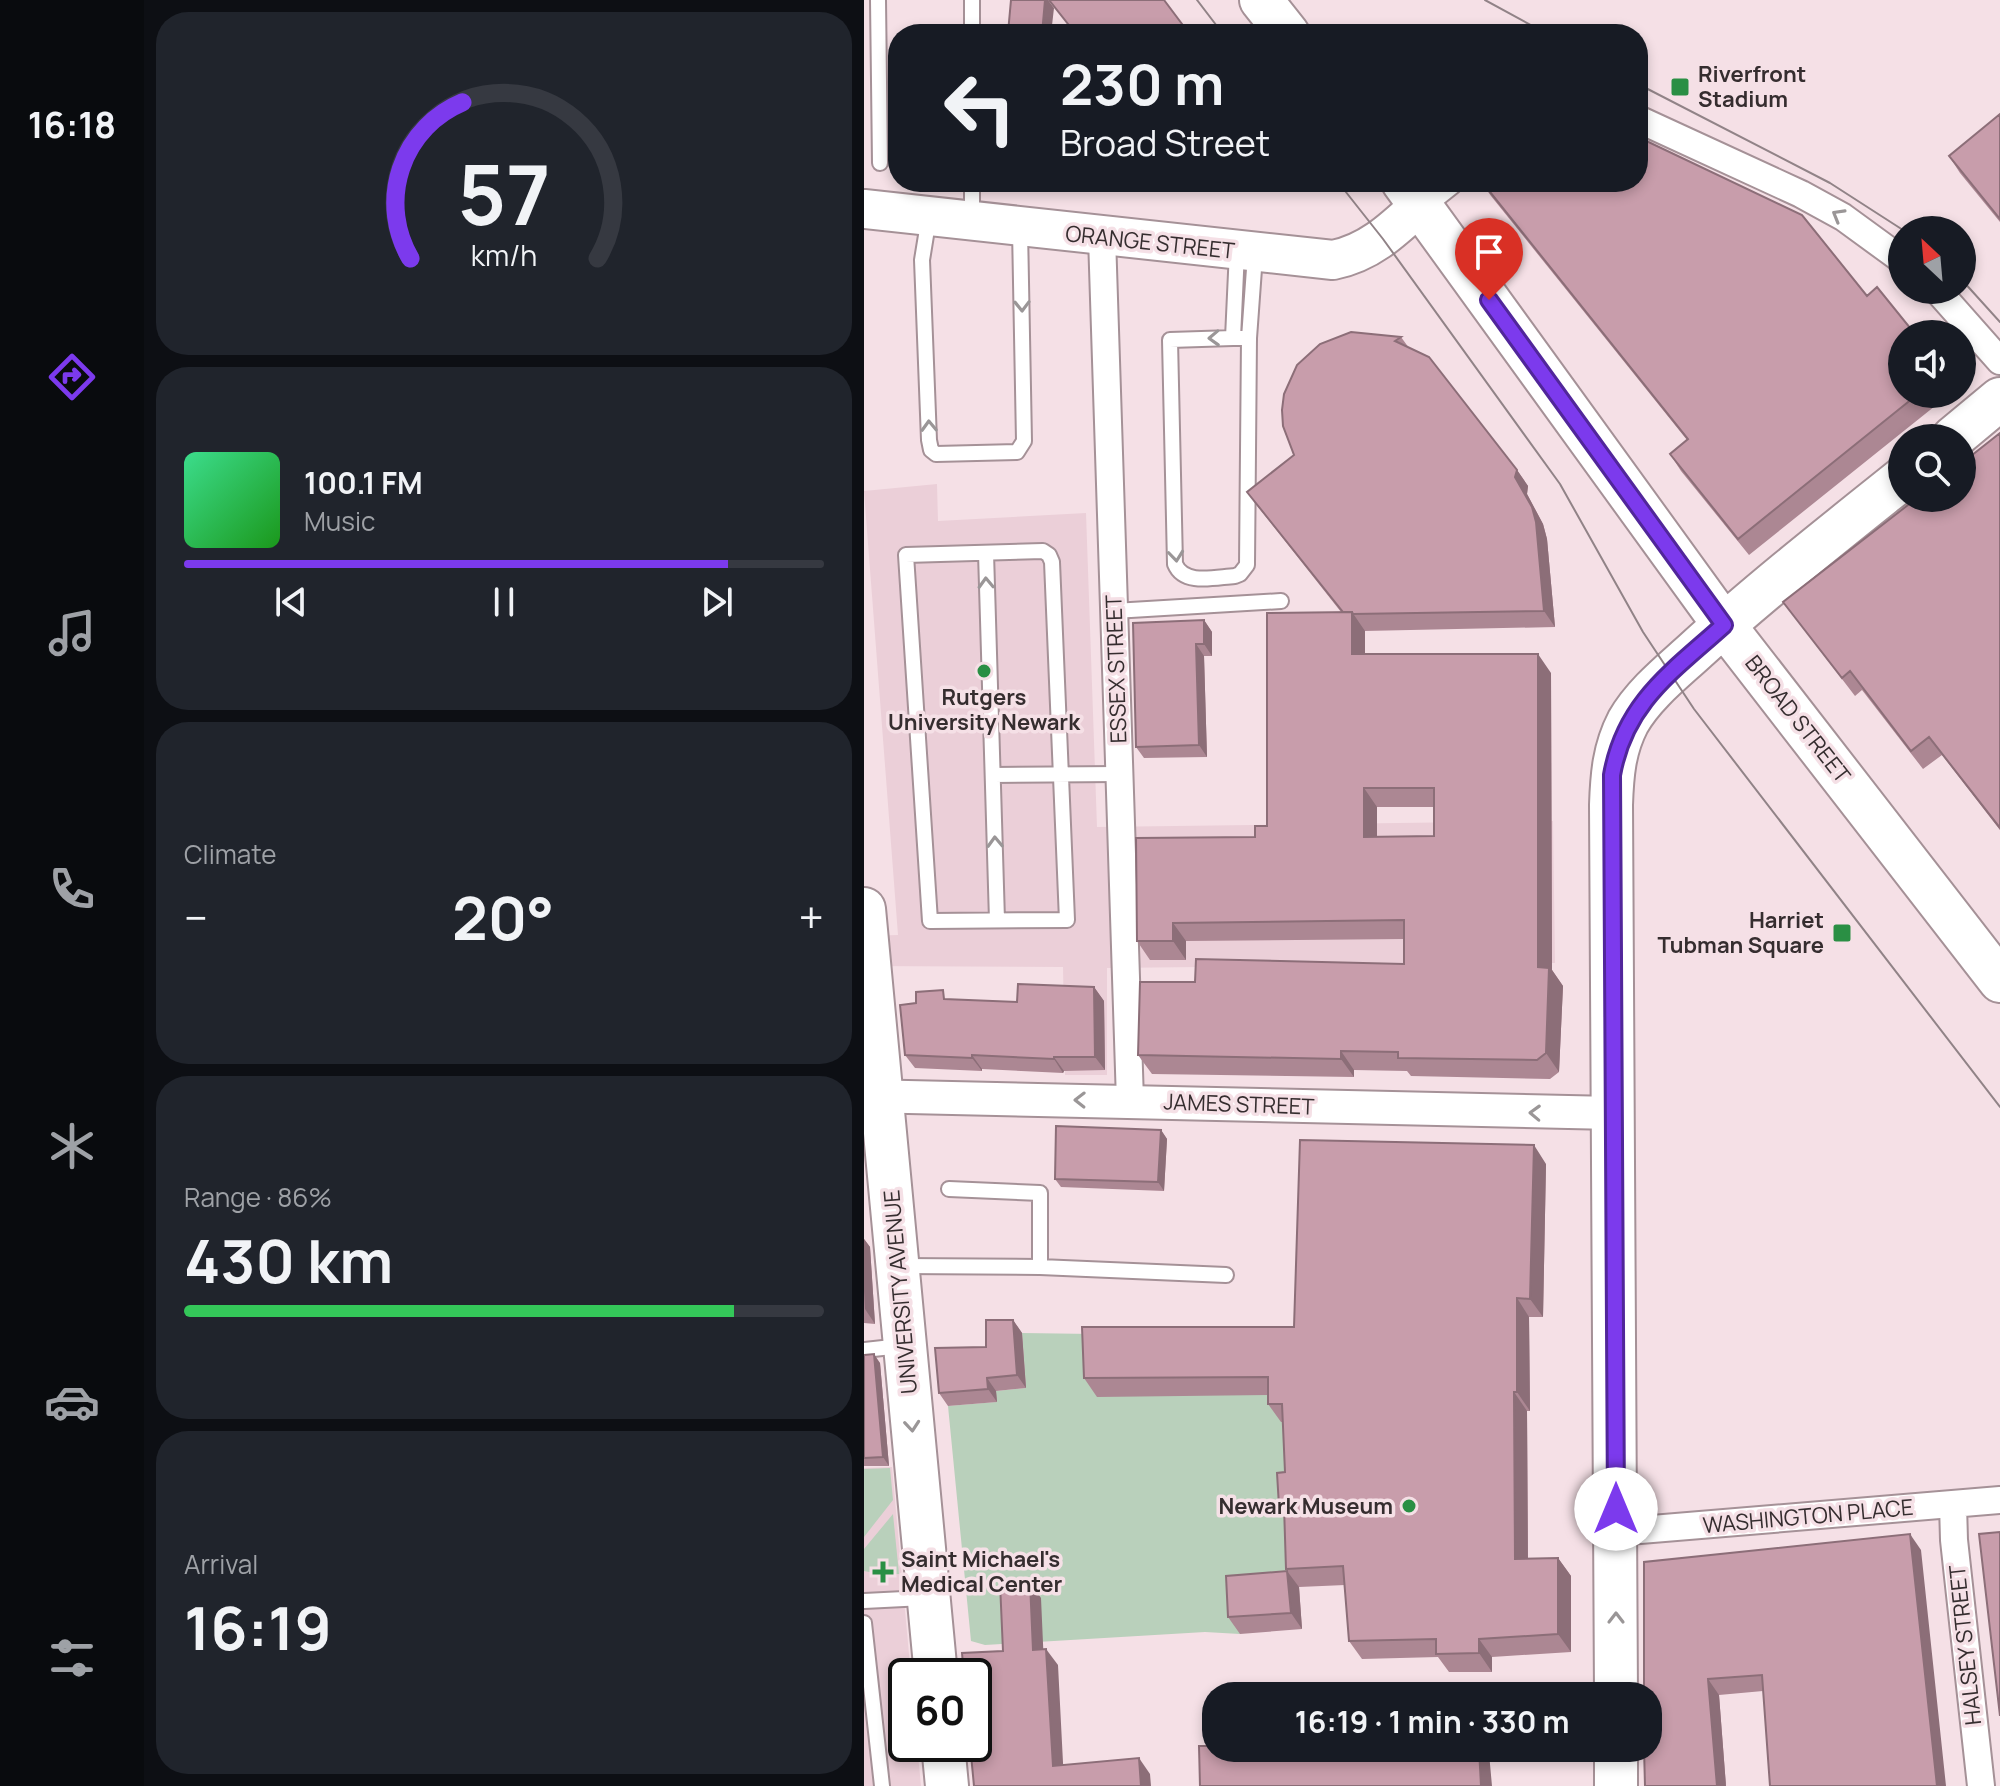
<!DOCTYPE html>
<meta charset="utf-8">
<style>
:root{--surface:#171b24;--page:#20242c;--text:#f1f3f6;--muted:#9ea1a6;--line:#363941;--accent:#7c3aed}
body{margin:0;font-family:Manrope,sans-serif;background:var(--page);color:var(--text);height:100vh;display:flex;flex-direction:column;font-size:30px;white-space:nowrap}
*{box-sizing:border-box;margin:0}
p{font-size:26px;color:var(--muted)}
.icon{flex:none;width:44px;height:44px;fill:none;stroke:currentColor;stroke-width:2;stroke-linecap:round;stroke-linejoin:round}
.map{position:relative;flex:1;overflow:hidden}
.sheet{display:flex;flex-direction:column;gap:12px;padding:12px;background:#0d0f14;width:720px}
.sheet>*{flex:none}
.banner{position:absolute;left:24px;top:24px;width:760px;height:168px;border-radius:32px;box-shadow:0 4px 12px #0003;background:#171b24;color:var(--text);overflow:hidden}
.needle{width:52px;rotate:334deg}
.buttons{position:absolute;left:1024px;top:216px;display:grid;gap:16px}
.buttons a{display:grid;place-items:center;width:88px;height:88px;border-radius:50%;background:var(--surface);box-shadow:0 4px 12px #0003;font-size:40px}
.speed{position:absolute;left:24px;top:1658px;display:flex;gap:16px;font-size:40px;font-weight:700;text-align:center}
.speed>*{display:grid;place-content:center;width:104px;height:104px;border-radius:50%;background:var(--surface);box-shadow:0 4px 12px #0003;line-height:1}
.speed .limit{border:4px solid #111;border-radius:12px;background:#fff;color:#111}
.pin{position:absolute;display:grid;place-items:center;width:68px;height:68px;color:#fff;margin:-82px -34px;border-radius:50% 50% 50% 0;rotate:-45deg;box-shadow:0 0 8px #0007}
.pin .icon{rotate:45deg}
.me{position:absolute;width:88px;margin:-44px;rotate:0deg;stroke-linejoin:round;filter:drop-shadow(0 0 6px #0008)}
.turn{display:flex;align-items:center;gap:28px;height:168px;padding:0 40px;font-size:36px}
.turn .icon{width:104px;height:104px;stroke-width:2.5}
.turn b{display:block;font-size:56px;line-height:68px}
.big{font-size:60px;font-weight:700;line-height:1.1}
.sheet .widget{flex:1;display:flex;flex-direction:column;justify-content:center;gap:12px;min-width:0;padding:0 28px;border-radius:32px;background:var(--page)}
.sheet .dial{align-items:center;gap:0}
.dial svg{height:208px;overflow:visible;fill:none;stroke:var(--line);stroke-width:7;stroke-linecap:round;text-anchor:middle}
.dial text{fill:var(--text);stroke:none}
.song{display:flex;align-items:center;gap:24px}
.cover{width:96px;height:96px;border-radius:12px;background:linear-gradient(135deg,hsl(150 70% 55%),hsl(120 70% 35%))}
.played{height:8px;border-radius:4px;background:linear-gradient(90deg,var(--accent) 85%,var(--line) 85%)}
.keys{display:flex;justify-content:space-around;direction:ltr}
.heat{display:flex;justify-content:space-between;align-items:center;font-size:44px;direction:ltr}
.charge{height:12px;border-radius:6px;background:linear-gradient(90deg,#34c759 86%,var(--line) 0)}
.trip{position:absolute;left:338px;top:1682px;width:460px;height:80px;border-radius:32px;background:var(--surface);box-shadow:0 4px 12px #0003;font-weight:700;line-height:80px;text-align:center}
main{display:flex;flex:1;min-height:0}
.tab-bar{display:flex;flex-direction:column;width:144px;justify-content:space-around;align-items:center;background:#090b0e;color:var(--muted)}
.tab-bar .icon{width:56px;height:56px}
.tab-bar .on{color:var(--accent)}
.tab-bar b{font-size:36px;color:var(--text)}
.map>svg:first-child{display:block}
.built{fill:#ebcfd8}
.green{fill:#b9d0bb}
.lines{fill:none;stroke-linecap:round;stroke-linejoin:round}
.service-casing{stroke:#a59197;stroke-width:18}
.minor-casing{stroke:#a59197;stroke-width:30}
.tertiary-casing{stroke:#a59197;stroke-width:36}
.secondary-casing{stroke:#a59197;stroke-width:42}
.primary-casing{stroke:#a59197;stroke-width:46}
.service{stroke:#fff;stroke-width:14}
.minor{stroke:#fff;stroke-width:26}
.tertiary{stroke:#fff;stroke-width:32}
.secondary{stroke:#fff;stroke-width:38}
.primary{stroke:#fff;stroke-width:42}
.tram{stroke:#918387;stroke-width:2}
.wall{fill:#ac8793;fill-rule:evenodd}
.shaded-wall{fill:#8c6e78}
.building{fill:#c89dab;stroke:#8c6e78;stroke-width:2;fill-rule:evenodd}
.oneway{stroke:#9a9697}
.route-casing{stroke:#51269a;stroke-width:20}
.route{stroke:#7c3aed;stroke-width:14}
.poi-dot{fill:#2a8f44;stroke:#f5e0e6;stroke-width:3}
.labels{text-anchor:middle;dominant-baseline:central;stroke-width:7;stroke-linejoin:round;paint-order:stroke}
.poi-label{font-size:22px;font-weight:bold;fill:#352d2f;stroke:#f5e0e6;text-anchor:start}
.street-label{font-size:22px;fill:#352d2f;stroke:#f5e0e6}
</style>
<main>
<nav class="tab-bar">
<b>16:18</b>
<svg class="icon on" aria-label="directions" viewBox="0 0 24 24"><path d="M12 3l9 9-9 9-9-9zM9 14v-3h6M13 9l2 2-2 2"/></svg>
<svg class="icon" aria-label="music" viewBox="0 0 24 24"><path d="M9 18V5l10-2v13"/><circle cx="6" cy="18" r="3"/><circle cx="16" cy="16" r="3"/></svg>
<svg class="icon" aria-label="phone" viewBox="0 0 24 24"><path d="M5 4h4l2 5-3 2q2 4 5 5l2-3 5 2v4C11 20 4 13 5 4z"/></svg>
<svg class="icon" aria-label="climate" viewBox="0 0 24 24"><path d="M12 3v18M4 7l16 10M4 17L20 7"/></svg>
<svg class="icon" aria-label="car" viewBox="0 0 24 24"><path d="M5 17H2v-5l4-1 3-4h7l3 4 3 1v5h-3M9 17h6M6 11h13"/><circle cx="7" cy="17" r="2"/><circle cx="17" cy="17" r="2"/></svg>
<svg class="icon" aria-label="filters" viewBox="0 0 24 24"><path d="M4 7h16M4 17h16"/><circle cx="9" cy="7" r="2"/><circle cx="15" cy="17" r="2"/></svg>
</nav>
<section class="sheet">
<div class="widget dial"><svg viewBox="0 0 100 80">
<path d="M14 69A42 42 0 1 1 86 69"/>
<path d="M14 69A42 42 0 0 1 34 9" stroke="#7c3aed"/>
<text x="50" y="56" font-size="32" font-weight="700">57</text>
<text x="50" y="72" font-size="11">km/h</text>
</svg></div>
<div class="widget">
<div class="song"><i class="cover"></i><div><b>100.1 FM</b><p>Music</p></div></div>
<div class="played"></div>
<div class="keys"><svg class="icon" aria-label="previous" viewBox="0 0 24 24"><path d="M18 5L8 12l10 7zM5 5v14"/></svg><svg class="icon" aria-label="pause" viewBox="0 0 24 24"><path d="M8 5v14M16 5v14"/></svg><svg class="icon" aria-label="next" viewBox="0 0 24 24"><path d="M6 5l10 7-10 7zM19 5v14"/></svg></div>
</div>
<div class="widget"><p>Climate</p>
<div class="heat"><a>−</a><b class="big">20°</b><a>+</a></div>
</div>
<div class="widget"><p>Range · 86%</p><b class="big">430 km</b><div class="charge"></div></div>
<div class="widget"><p>Arrival</p><b class="big">16:19</b></div>
</section>
<div class="map">
<svg width="1136" height="1786" viewBox="0 0 1136 1786">
<rect width="100%" height="100%" fill="#f5e0e6"/>
<path class="built" d="M 73,484 L 74,521 L 222,513 L 233,827 L 689,821 L 691,963 L 243,968 L 243,1075 L 201,1075 L 199,967 L 0,966 L 0,936 L 34,935 L 0,491 Z
M 28,1467 L 47,1676 L 42,1676 L 42,1744 L 53,1744 L 57,1786 L 0,1786 L 0,1468 Z"/>
<path class="green" d="M 158,1333 L 230,1334 L 417,1395 L 434,1422 L 435,1587 L 373,1592 L 376,1634 L 341,1632 L 121,1645 L 107,1641 L 84,1406 L 132,1402 L 132,1391 L 162,1388 Z
M 26,1468 L 29,1500 L 0,1537 L 0,1469 Z
M 29,1514 L 35,1574 L 21,1575 L 0,1571 L 0,1549 Z"/>
<g class="lines">
<defs>
<path id="service" d="M 14,0 L 16,163
M 108,34 L 108,0
M 65,217 L 58,260 L 65,440 L 67,450 L 72,454 L 153,452 L 160,441 L 156,229
M 108,218 L 108,182
M 369,338 L 385,338 L 383,565 L 376,574 L 371,576 C 352,577 320,586 311,564 L 306,340 L 369,338 L 373,251
M 385,338 L 391,255
M 179,551 L 185,555 L 188,562 L 203,920 L 66,921 L 42,555 Z
M 122,553 L 133,920
M 250,611 L 417,601
M 129,775 L 255,774
M 37,1266 L 176,1267 L 176,1193 L 85,1189
M 176,1267 L 362,1275
M 0,1350 L 37,1346
M 0,1601 L 60,1598
M 0,1623 L 18,1786"/>
<path id="minor" d="M 774,119 L 937,194 L 979,217 L 1038,260
M 556,205 L 585,182
M 238,237 L 266,1101
M 1073,290 L 1136,361
M 1089,1504 L 1090,1540 L 1117,1786
M 752,1532 L 1136,1500"/>
<path id="tertiary" d="M 0,1096 L 749,1113"/>
<path id="secondary" d="M 0,209 L 469,260 C 505,253 529,230 556,205"/>
<path id="primary" d="M 397,0 L 424,34
M 539,182 L 860,625 L 1136,981
M 1089,438 L 1136,399
M 0,909 L 72,1676
M 752,1696 L 747,805 C 748,775 750,749 764,722 C 780,694 808,672 831,651 C 897,591 968,535 1038,479
M 79,1744 L 83,1786
M 752,1786 L 752,1748"/>
</defs>
<use href="#service" class="service-casing"/>
<use href="#minor" class="minor-casing"/>
<use href="#tertiary" class="tertiary-casing"/>
<use href="#secondary" class="secondary-casing"/>
<use href="#primary" class="primary-casing"/>
<use href="#service" class="service"/>
<use href="#minor" class="minor"/>
<use href="#tertiary" class="tertiary"/>
<use href="#secondary" class="secondary"/>
<use href="#primary" class="primary"/>
<path class="tram" d="M 333,0 L 359,34
M 621,0 L 683,34
M 774,84 L 966,183 L 1039,230
M 474,182 L 519,239 L 696,484 L 779,632 L 830,709 L 1136,1107
M 1098,280 L 1136,322"/>
</g>
<path class="wall" d="M 1136,114 L 1136,222 L 1096,173 L 1085,156 Z
M 617,182 L 1038,394 L 1086,394 L 885,555 L 817,471 L 806,454 L 823,440 L 627,196 Z
M 537,337 L 545,348 L 653,470 L 664,486 L 663,494 L 679,524 L 683,539 L 691,627 L 500,631 L 501,654 L 687,673 L 688,970 L 699,986 L 695,1072 L 686,1079 L 547,1076 L 543,1071 L 490,1070 L 490,1077 L 288,1074 L 274,1055 L 331,982 L 540,964 L 540,939 L 322,941 L 322,960 L 286,960 L 273,941 L 403,826 L 477,612 L 395,508 L 383,492 L 430,455 L 419,426 ZM 513,807 L 570,807 L 570,836 L 513,837 Z
M 1136,433 L 1136,830 L 1078,755 L 1059,769 L 998,690 L 991,696 L 919,602 Z
M 340,620 L 348,632 L 348,656 L 340,656 L 343,757 L 280,758 L 272,747 Z
M 230,987 L 240,1001 L 241,1070 L 200,1071 L 199,1073 L 118,1069 L 118,1071 L 51,1068 L 41,1055 L 85,999 L 153,1002 Z
M 297,1130 L 303,1139 L 300,1191 L 197,1187 L 191,1179 Z
M 682,1164 L 679,1317 L 665,1317 L 666,1411 L 663,1411 L 664,1558 L 694,1558 L 707,1576 L 707,1652 L 628,1657 L 628,1672 L 585,1672 L 574,1657 L 498,1659 L 485,1641 L 481,1585 L 435,1587 L 438,1629 L 376,1634 L 364,1617 L 423,1571 L 422,1569 L 421,1514 L 415,1506 L 421,1472 L 419,1422 L 417,1422 L 404,1404 L 404,1395 L 233,1397 L 220,1378 L 430,1327 Z
M 0,1239 L 6,1247 L 11,1324 L 0,1323 Z
M 149,1320 L 158,1333 L 162,1388 L 132,1391 L 133,1402 L 84,1406 L 75,1393 Z
M 0,1355 L 16,1363 L 25,1466 L 0,1466 Z
M 1057,1550 L 899,1691 L 855,1695 L 862,1786 L 780,1562 Z"/>
<path class="shaded-wall" d="M 181,0 L 184,0 L 190,8 L 187,34 L 178,34 Z
M 653,470 L 664,486 L 663,494 L 679,524 L 683,539 L 691,627 L 680,611 L 651,477 Z
M 488,612 L 501,631 L 501,673 L 488,654 Z
M 340,620 L 348,632 L 348,656 L 340,644 Z
M 332,644 L 340,656 L 343,757 L 335,745 Z
M 674,654 L 687,673 L 688,970 L 699,986 L 695,1072 L 682,1053 L 674,967 Z
M 500,788 L 513,807 L 513,856 L 500,837 Z
M 309,923 L 322,941 L 322,960 L 309,941 Z
M 230,987 L 240,1001 L 241,1070 L 231,1057 Z
M 477,1051 L 490,1070 L 490,1077 L 477,1059 Z
M 108,1055 L 118,1069 L 118,1071 L 108,1058 Z
M 190,1057 L 200,1071 L 199,1073 L 190,1059 Z
M 297,1130 L 303,1139 L 300,1191 L 294,1182 Z
M 670,1145 L 682,1164 L 679,1317 L 666,1299 Z
M 0,1239 L 6,1247 L 11,1324 L 1,1309 L 0,1291 Z
M 653,1298 L 665,1317 L 666,1411 L 653,1392 Z
M 149,1320 L 158,1333 L 162,1388 L 153,1375 Z
M 10,1354 L 16,1363 L 25,1466 L 19,1457 Z
M 123,1378 L 132,1391 L 133,1402 L 124,1389 Z
M 650,1392 L 663,1411 L 664,1577 L 651,1559 Z
M 1046,1534 L 1057,1550 L 1082,1786 L 1073,1786 Z
M 694,1558 L 707,1576 L 707,1652 L 694,1634 Z
M 423,1571 L 435,1587 L 438,1629 L 427,1613 Z
M 166,1582 L 177,1598 L 180,1666 L 169,1650 Z
M 615,1639 L 628,1657 L 628,1672 L 615,1653 Z
M 182,1649 L 194,1665 L 200,1782 L 189,1766 Z
M 844,1679 L 855,1695 L 862,1786 L 853,1786 Z
M 615,1748 L 622,1748 L 625,1753 L 628,1786 L 617,1786 Z
M 275,1758 L 286,1774 L 287,1786 L 277,1786 Z"/>
<path class="building" d="M 147,0 L 181,0 L 178,34 L 144,33 Z
M 185,0 L 300,0 L 324,32 L 321,34 L 212,34 Z
M 1136,114 L 1136,219 L 1085,156 Z
M 774,137 L 938,215 L 1003,296 L 1013,287 L 1051,334 L 1038,334 L 1038,394 L 1054,394 L 874,539 L 806,454 L 824,439 L 618,182 L 774,182 Z
M 487,332 L 537,337 L 531,341 L 565,357 L 653,470 L 651,477 L 668,507 L 672,522 L 680,611 L 489,614 L 488,612 L 479,612 L 383,492 L 430,455 L 419,426 L 418,410 L 420,394 L 433,365 L 456,344 Z
M 1136,433 L 1136,828 L 1065,737 L 1047,751 L 986,671 L 978,678 L 919,602 L 1053,498 L 1098,498 L 1098,463 Z
M 488,612 L 488,654 L 674,654 L 674,967 L 685,968 L 682,1053 L 673,1060 L 534,1058 L 534,1052 L 477,1051 L 477,1059 L 274,1055 L 276,982 L 331,982 L 332,959 L 540,964 L 540,920 L 309,923 L 309,941 L 273,941 L 272,838 L 391,837 L 391,826 L 403,826 L 403,613 ZM 500,788 L 570,788 L 570,836 L 500,837 Z
M 340,620 L 340,644 L 332,644 L 335,745 L 272,747 L 269,623 Z
M 154,984 L 230,987 L 231,1057 L 190,1057 L 190,1059 L 108,1055 L 108,1058 L 41,1055 L 36,1005 L 52,1003 L 52,992 L 79,990 L 80,999 L 153,1002 Z
M 192,1126 L 297,1130 L 294,1182 L 191,1179 Z
M 436,1140 L 670,1145 L 666,1299 L 653,1298 L 653,1392 L 650,1392 L 651,1559 L 694,1558 L 694,1634 L 615,1639 L 615,1653 L 572,1654 L 572,1639 L 485,1641 L 479,1566 L 422,1569 L 420,1506 L 415,1506 L 413,1473 L 421,1472 L 418,1404 L 404,1404 L 404,1377 L 220,1378 L 218,1327 L 430,1327 Z
M 122,1320 L 149,1320 L 153,1375 L 123,1378 L 124,1389 L 75,1393 L 71,1348 L 122,1347 Z
M 10,1354 L 19,1457 L 0,1458 L 0,1355 Z
M 1136,1532 L 1136,1716 L 1115,1534 Z
M 1046,1534 L 1073,1786 L 906,1786 L 898,1675 L 844,1679 L 853,1786 L 781,1786 L 780,1748 L 784,1748 L 784,1696 L 780,1696 L 780,1562 Z
M 423,1571 L 427,1613 L 364,1617 L 362,1576 Z
M 166,1582 L 169,1650 L 182,1649 L 189,1766 L 275,1758 L 277,1786 L 110,1786 L 106,1744 L 110,1744 L 110,1676 L 100,1676 L 98,1653 L 139,1651 L 136,1583 Z
M 335,1746 L 352,1746 L 352,1748 L 615,1748 L 617,1786 L 336,1786 Z"/>
<defs><path id="oneway-chevron" d="M-2-3.5L2.5 0L-2 3.5" fill="none" stroke-width="1.6" stroke-linecap="round" stroke-linejoin="round" transform="scale(2)"/></defs>
<g class="oneway">
<use href="#oneway-chevron" transform="translate(974 215) rotate(-150)"/>
<use href="#oneway-chevron" transform="translate(158 306) rotate(89)"/>
<use href="#oneway-chevron" transform="translate(350 338) rotate(178)"/>
<use href="#oneway-chevron" transform="translate(65 426) rotate(-92)"/>
<use href="#oneway-chevron" transform="translate(312 556) rotate(84)"/>
<use href="#oneway-chevron" transform="translate(122 583) rotate(-92)"/>
<use href="#oneway-chevron" transform="translate(131 842) rotate(-92)"/>
<use href="#oneway-chevron" transform="translate(216 1100) rotate(-179)"/>
<use href="#oneway-chevron" transform="translate(671 1113) rotate(-178)"/>
<use href="#oneway-chevron" transform="translate(48 1426) rotate(85)"/>
<use href="#oneway-chevron" transform="translate(752 1618) rotate(-90)"/>
</g>
<g class="lines">
<defs>
<path id="route" d="M 625,300 L 860,625 C 809,671 761,702 748,775 L 752,1509"/>
</defs>
<use href="#route" class="route-casing"/>
<use href="#route" class="route"/>
</g>
<g class="poi-dot">
<rect x="806" y="77" width="20" height="20" rx="4"/>
<circle cx="120" cy="671" r="8"/>
<rect x="968" y="923" width="20" height="20" rx="4"/>
<circle cx="545" cy="1506" r="8"/>
<path d="M15 1560h8v8h8v8h-8v8h-8v-8h-8v-8h8z"/>
</g>
<g class="labels">
<g class="poi-label">
<text x="834" y="74">Riverfront<tspan x="834" dy="25">Stadium</tspan></text>
<text x="120" y="697" text-anchor="middle">Rutgers<tspan x="120" dy="25">University Newark</tspan></text>
<text x="960" y="920" text-anchor="end">Harriet<tspan x="960" dy="25">Tubman Square</tspan></text>
<text x="529" y="1506" text-anchor="end">Newark Museum</text>
<text x="37" y="1559">Saint Michael's<tspan x="37" dy="25">Medical Center</tspan></text>
</g>
<g class="street-label">
<text transform="translate(286 242) rotate(6)">ORANGE STREET</text>
<text transform="translate(252 669) rotate(-92)">ESSEX STREET</text>
<text transform="translate(934 719) rotate(52)">BROAD STREET</text>
<text transform="translate(375 1104) rotate(2)">JAMES STREET</text>
<text transform="translate(36 1292) rotate(-95)">UNIVERSITY AVENUE</text>
<text transform="translate(944 1516) rotate(-5)">WASHINGTON PLACE</text>
<text transform="translate(1101 1645) rotate(-96)">HALSEY STREET</text>
</g>
</g>
</svg>
<div class="buttons">
<a><svg class="needle" viewBox="-14 -14 28 28"><path d="M0-13l5 13h-10z" fill="#e53935"/><path d="M0 13l5-13h-10z" fill="#9ea1a6"/></svg></a>
<a><svg class="icon" aria-label="sound" viewBox="0 0 24 24"><path d="M4 9h4l5-4v14l-5-4H4zM17 9q2 3 0 6"/></svg></a>
<a><svg class="icon" aria-label="search" viewBox="0 0 24 24"><circle cx="10" cy="10" r="6"/><path d="M15 15l6 6"/></svg></a>
</div>
<div class="speed"><div class="limit">60</div></div>
<div class="pin" style="left:625px;top:300px;background:#d93025"><svg class="icon" aria-label="arrive" viewBox="0 0 24 24"><path d="M6 21V4h12l-3 4 3 4H6"/></svg></div>
<svg class="me" style="left:752px;top:1509px" viewBox="-20 -20 40 40"><circle r="19" fill="#fff"/><path d="M0-13L10 11 0 6-10 11z" fill="#7c3aed"/></svg>
<div class="trip">16:19 · 1 min · 330 m</div>
<div class="banner">
<div class="turn"><svg class="icon" aria-label="left" viewBox="0 0 24 24"><path d="M17 20v-9H6M10 6l-5 5 5 5"/></svg><div><b>230 m</b>Broad Street</div></div>
</div>
</div>
</main>
